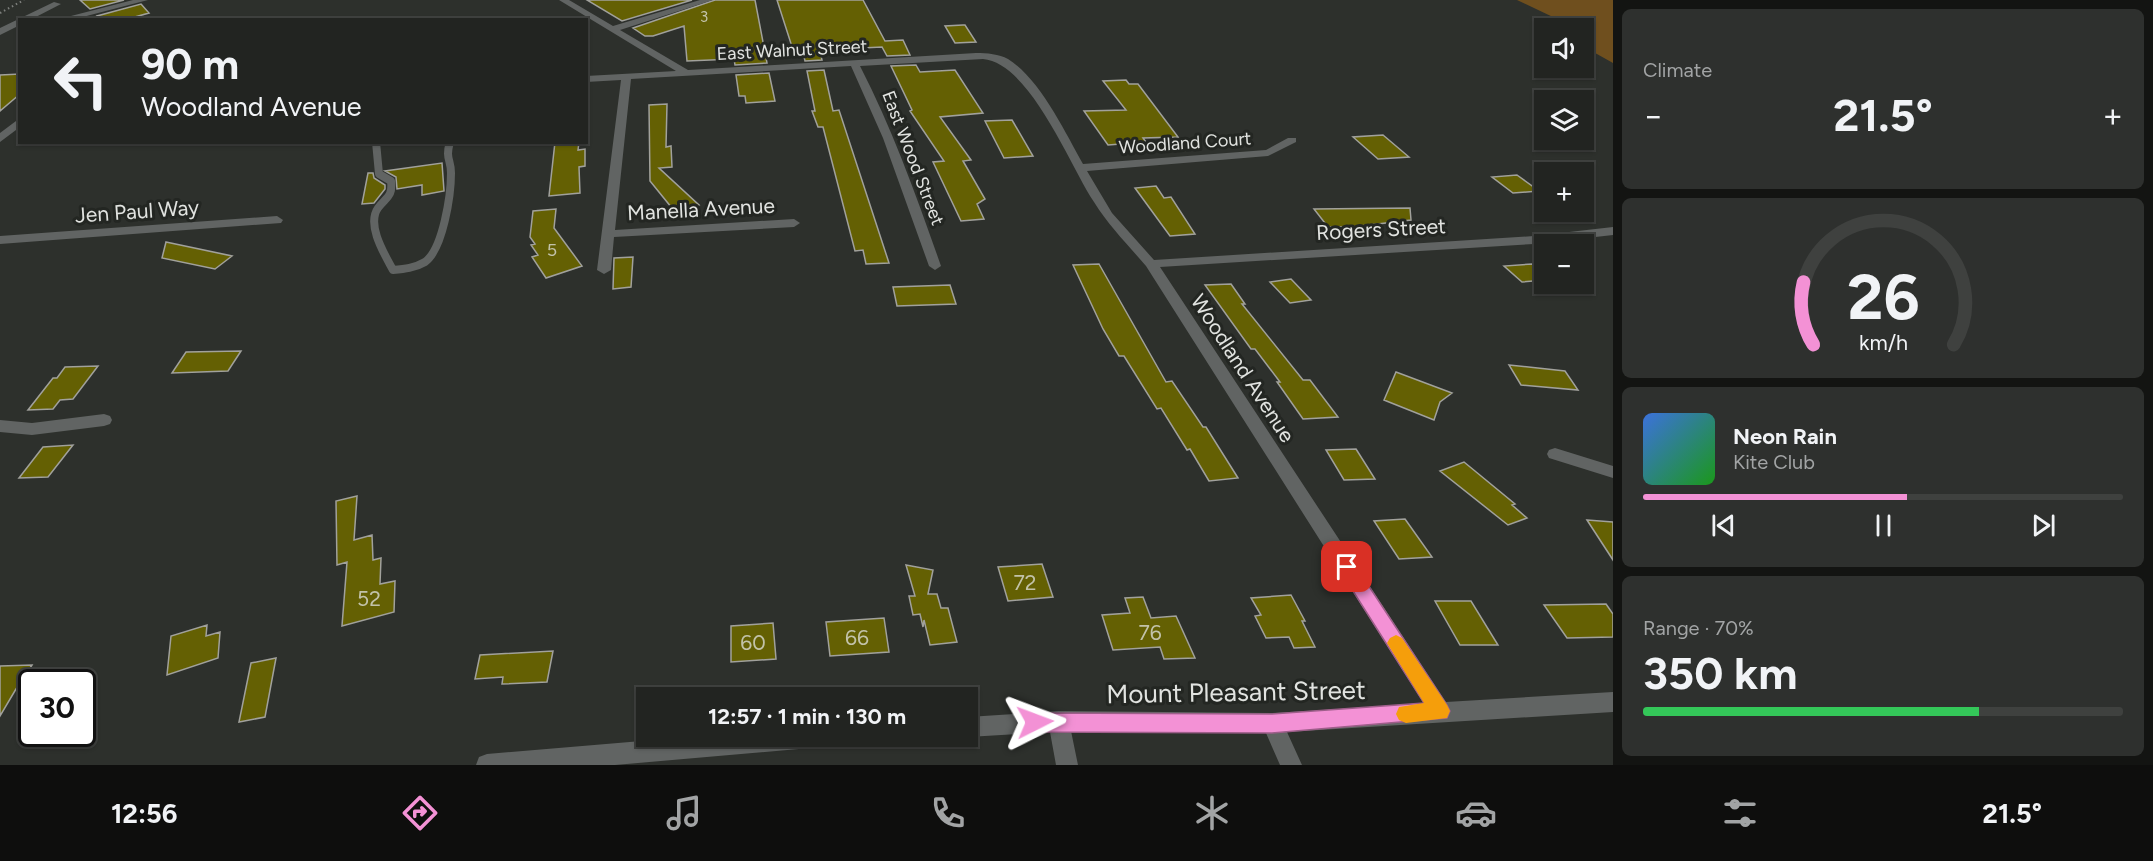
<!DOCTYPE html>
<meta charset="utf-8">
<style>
:root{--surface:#222421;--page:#2e302e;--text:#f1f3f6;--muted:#a2a4a5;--line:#3f413f;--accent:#f391d5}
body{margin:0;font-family:Figtree,sans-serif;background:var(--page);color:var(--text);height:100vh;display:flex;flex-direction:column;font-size:22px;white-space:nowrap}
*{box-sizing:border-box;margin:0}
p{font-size:20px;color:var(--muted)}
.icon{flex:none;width:33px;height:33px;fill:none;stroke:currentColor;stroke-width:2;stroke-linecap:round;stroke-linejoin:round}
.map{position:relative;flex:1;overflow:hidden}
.details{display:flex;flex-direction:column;gap:9px;padding:9px;background:#131412;width:540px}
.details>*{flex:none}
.hud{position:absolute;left:18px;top:18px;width:570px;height:126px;border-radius:0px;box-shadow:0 2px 4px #0004,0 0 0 2px var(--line);background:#222421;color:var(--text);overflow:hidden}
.tools{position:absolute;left:1534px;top:18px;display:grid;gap:12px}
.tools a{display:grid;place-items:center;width:60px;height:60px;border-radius:0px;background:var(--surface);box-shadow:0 2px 4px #0004,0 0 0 2px var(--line);font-size:30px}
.speed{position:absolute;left:18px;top:669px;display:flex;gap:12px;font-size:30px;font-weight:700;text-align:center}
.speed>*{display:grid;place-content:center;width:78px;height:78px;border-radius:50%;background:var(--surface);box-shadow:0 2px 4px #0004,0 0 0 2px var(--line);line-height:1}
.speed .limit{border:3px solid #111;border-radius:9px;background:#fff;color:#111}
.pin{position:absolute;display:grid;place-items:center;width:51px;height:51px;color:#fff;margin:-26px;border-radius:12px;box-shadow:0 3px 9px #0006}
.me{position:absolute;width:66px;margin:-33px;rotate:87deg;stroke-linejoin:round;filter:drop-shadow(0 0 4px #0008)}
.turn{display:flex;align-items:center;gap:21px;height:126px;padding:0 24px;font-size:27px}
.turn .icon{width:78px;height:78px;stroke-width:2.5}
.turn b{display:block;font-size:42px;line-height:51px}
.big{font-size:45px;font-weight:700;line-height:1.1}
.details .tile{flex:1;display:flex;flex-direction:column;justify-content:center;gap:9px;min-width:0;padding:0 21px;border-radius:9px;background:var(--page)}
.details .dial{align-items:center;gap:0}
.dial svg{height:156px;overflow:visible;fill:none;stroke:var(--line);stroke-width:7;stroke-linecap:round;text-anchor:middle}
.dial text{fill:var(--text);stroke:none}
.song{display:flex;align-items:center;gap:18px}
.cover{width:72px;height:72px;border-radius:9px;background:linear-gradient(135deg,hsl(220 70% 55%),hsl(120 70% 35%))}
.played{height:6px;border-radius:3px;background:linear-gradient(90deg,var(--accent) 55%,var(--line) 55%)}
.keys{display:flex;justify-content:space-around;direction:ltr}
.heat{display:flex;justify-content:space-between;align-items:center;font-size:33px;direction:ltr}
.charge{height:9px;border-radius:4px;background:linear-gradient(90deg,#34c759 70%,var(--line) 0)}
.trip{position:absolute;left:636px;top:687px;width:342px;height:60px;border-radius:0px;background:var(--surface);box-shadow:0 2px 4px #0004,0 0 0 2px var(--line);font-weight:700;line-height:60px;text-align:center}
.tab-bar{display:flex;height:96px;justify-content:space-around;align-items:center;background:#0e0e0d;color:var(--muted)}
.tab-bar .icon{width:42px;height:42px}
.tab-bar .active{color:var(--accent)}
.tab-bar b{font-size:27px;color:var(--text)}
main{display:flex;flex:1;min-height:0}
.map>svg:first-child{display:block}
.green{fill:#6f4f1e}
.building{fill:#646003;stroke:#a1a19c;stroke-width:1.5}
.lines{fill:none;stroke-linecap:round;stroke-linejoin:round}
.path{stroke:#7d7f7c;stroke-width:2;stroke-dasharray:1.5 3;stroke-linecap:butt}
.service{stroke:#616463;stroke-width:8}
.minor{fill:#616463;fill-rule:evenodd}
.route{fill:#f391d5;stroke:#9e5e8a;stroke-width:1.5}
.slow{fill:#f59e0b}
.labels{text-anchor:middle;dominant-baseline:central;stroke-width:6;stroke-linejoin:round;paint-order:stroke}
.far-number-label{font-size:15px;fill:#c2c2a9}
.far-street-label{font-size:18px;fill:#e1e3e0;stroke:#232622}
.number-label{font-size:18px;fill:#c2c2a9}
.street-label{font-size:21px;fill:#e1e3e0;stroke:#232622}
.near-number-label{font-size:21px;fill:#c2c2a9}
.near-street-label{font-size:26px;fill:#e1e3e0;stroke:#232622}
</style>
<main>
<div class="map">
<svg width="1613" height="765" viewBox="0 0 1613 765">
<rect width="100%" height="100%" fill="#2d302c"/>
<path class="green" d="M 1517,0 L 1613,0 L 1613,63 L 1588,49 L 1584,42 L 1589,38 L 1584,34 L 1584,28 L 1576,28 Z"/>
<path class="building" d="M 80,0 L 124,0 L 90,9 Z
M 587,0 L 692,0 L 622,21 Z
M 715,0 L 755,0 L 767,63 L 735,65 L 734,59 L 687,61 L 684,26 L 653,36 L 645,36 L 633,28 Z
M 777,0 L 863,0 L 885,41 L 903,40 L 910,55 L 887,56 L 882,47 L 841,49 L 841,52 L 820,52 L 822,60 L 805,61 L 803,52 L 794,53 Z
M 141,4 L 149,13 L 124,20 L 101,20 L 97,16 Z
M 963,25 L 965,25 L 976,42 L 955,43 L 945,26 Z
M 916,65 L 920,72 L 955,70 L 983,113 L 940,117 L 971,160 L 963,161 L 985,199 L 977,204 L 984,219 L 961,221 L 933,162 L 944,161 L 910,111 L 912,110 L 891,66 Z
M 824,70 L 833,111 L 839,110 L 889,263 L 866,264 L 863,250 L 855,251 L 823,127 L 818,127 L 812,111 L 815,111 L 807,71 Z
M 769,73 L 775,101 L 746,103 L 745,96 L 739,96 L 736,75 Z
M 20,74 L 20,94 L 0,111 L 0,75 Z
M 1126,80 L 1129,84 L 1138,84 L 1178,137 L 1143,138 L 1146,142 L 1108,145 L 1084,111 L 1126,110 L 1103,81 Z
M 667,104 L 666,147 L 671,146 L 672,167 L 659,168 L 699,205 L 676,213 L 650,181 L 649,105 Z
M 1012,120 L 1033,156 L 1004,158 L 985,121 Z
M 1383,135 L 1409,157 L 1378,159 L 1353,137 Z
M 555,142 L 579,142 L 578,150 L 585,149 L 585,166 L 579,167 L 580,193 L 549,196 Z
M 442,163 L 444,191 L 422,195 L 422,185 L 397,189 L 396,177 L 385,171 Z
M 368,173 L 373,173 L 374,178 L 385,185 L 385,189 L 374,203 L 362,204 Z
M 1517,175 L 1539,191 L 1513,193 L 1492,177 Z
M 1156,186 L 1164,198 L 1171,197 L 1195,234 L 1170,236 L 1135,188 Z
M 1410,208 L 1411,220 L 1352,227 L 1328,227 L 1314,209 Z
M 556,209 L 554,228 L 582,266 L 546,278 L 532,257 L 538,255 L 531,245 L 535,244 L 530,237 L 533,211 Z
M 166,242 L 232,256 L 215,269 L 162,258 Z
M 633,257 L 631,287 L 613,289 L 614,258 Z
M 1099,264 L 1166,382 L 1172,381 L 1203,427 L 1206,427 L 1238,478 L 1209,481 L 1190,449 L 1187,450 L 1161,408 L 1157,409 L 1124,356 L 1119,356 L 1103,329 L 1073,265 Z
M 1532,264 L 1545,274 L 1545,280 L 1522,282 L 1504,266 Z
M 1291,279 L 1311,300 L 1290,303 L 1270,282 Z
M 1231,284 L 1245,304 L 1242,304 L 1303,380 L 1310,380 L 1338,417 L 1303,419 L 1277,382 L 1280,382 L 1255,349 L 1251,349 L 1205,285 Z
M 950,285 L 956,304 L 897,306 L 893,287 Z
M 241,351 L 228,371 L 172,373 L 186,352 Z
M 1509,365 L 1565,371 L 1578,390 L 1521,385 Z
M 98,366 L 73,399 L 60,400 L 53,409 L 28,410 L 53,378 L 57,378 L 65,367 Z
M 1396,372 L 1452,393 L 1440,402 L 1434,420 L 1384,400 Z
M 73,445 L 48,477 L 19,478 L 43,447 Z
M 1356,449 L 1375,479 L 1344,480 L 1326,450 Z
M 1464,462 L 1515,504 L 1512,505 L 1527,518 L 1508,525 L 1440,471 Z
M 357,496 L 354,540 L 372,535 L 373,560 L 381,558 L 380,584 L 395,581 L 394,612 L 342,626 L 347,562 L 337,565 L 336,501 Z
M 1405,519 L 1432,557 L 1399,559 L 1374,521 Z
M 1587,520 L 1613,522 L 1613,560 Z
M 1042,564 L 1053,597 L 1008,601 L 998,567 Z
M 906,565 L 933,570 L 928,594 L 937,594 L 941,608 L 948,608 L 957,642 L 930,645 L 924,620 L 923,627 L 920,614 L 913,615 L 909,596 L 915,596 Z
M 1291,595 L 1305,621 L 1302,621 L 1315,647 L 1294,648 L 1289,637 L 1266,638 L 1255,616 L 1261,615 L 1251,598 Z
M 1143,597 L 1151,618 L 1176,616 L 1195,658 L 1164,659 L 1160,647 L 1113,650 L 1102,615 L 1130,613 L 1125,598 Z
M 1435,601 L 1471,601 L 1498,645 L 1460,645 Z
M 1606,604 L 1613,614 L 1613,637 L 1567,638 L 1544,605 Z
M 884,618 L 889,652 L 830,656 L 826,622 Z
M 773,623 L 776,659 L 731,662 L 731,626 Z
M 207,625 L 206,636 L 220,632 L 218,658 L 167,675 L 171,636 Z
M 553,651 L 547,682 L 502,684 L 503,677 L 475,679 L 480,655 Z
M 276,658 L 265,717 L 239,722 L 251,663 Z
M 32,665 L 16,689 L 0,716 L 0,666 Z"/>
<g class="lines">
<path class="path" d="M 0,13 L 24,0"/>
<path class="service" d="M 376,142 L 379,174 L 391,181 C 393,197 386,197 378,208 C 366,225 385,255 393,270 C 404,269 415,268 425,262 C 443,249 451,195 451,173 C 451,159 445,159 450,142"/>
<path class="minor" d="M 133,0 L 148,0 L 75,19 L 71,16 Z
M 559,0 L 569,0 L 613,26 L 700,0 L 713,0 L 620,30 L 688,70 L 976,53 C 987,53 999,54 1008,59 C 1040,79 1065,132 1083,164 L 1266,150 L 1288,138 L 1296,138 L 1296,142 L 1268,156 L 1087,171 L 1112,213 L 1154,260 L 1534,236 L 1613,227 L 1613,235 L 1534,244 L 1160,267 L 1446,702 L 1613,692 L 1613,712 L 1287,732 L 1302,765 L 1280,765 L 1266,733 L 1071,731 L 1078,765 L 1056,765 L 1050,732 L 968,737 L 966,736 L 968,717 L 1058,711 L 1272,713 L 1424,704 L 1146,266 C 1128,245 1109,226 1094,202 C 1070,166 1030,63 983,59 L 860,66 C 893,130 917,198 941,266 L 935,270 L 929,266 L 883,138 L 851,66 L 631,79 L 615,230 L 794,219 L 800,223 L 794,227 L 614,237 L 611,270 L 604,274 L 597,270 L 621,80 L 586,82 L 586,76 L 676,71 Z
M 54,2 L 61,4 L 30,20 L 20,20 L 20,25 L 0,35 L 0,28 Z
M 20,118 L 20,127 L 0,142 L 0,133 Z
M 277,216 L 283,220 L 281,223 L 0,244 L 0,236 Z
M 104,414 L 110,416 L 112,420 L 110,424 L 104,426 L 32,435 L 0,432 L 0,420 L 32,423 Z
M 1555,448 L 1613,466 L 1613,478 L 1549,458 L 1547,454 L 1549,450 Z
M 701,736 L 843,736 L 840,743 L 833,746 L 615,765 L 476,765 L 479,757 L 487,754 Z"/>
</g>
<path class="route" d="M 1347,560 L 1353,562 L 1447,705 L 1450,711 L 1447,718 L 1272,733 L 1035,732 L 1029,729 L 1026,722 L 1029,716 L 1035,713 L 1272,714 L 1424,703 L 1341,572 L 1338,567 L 1341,562 Z"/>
<path class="slow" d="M 1396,635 L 1402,638 L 1447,705 L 1450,711 L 1447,718 L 1406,723 L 1399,720 L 1396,714 L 1399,707 L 1424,703 L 1387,643 L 1390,638 Z"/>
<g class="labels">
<g class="far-number-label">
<text x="704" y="17">3</text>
</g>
<g class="far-street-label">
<text transform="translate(792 50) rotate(-3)">East Walnut Street</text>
<text transform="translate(1185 143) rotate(-4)">Woodland Court</text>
<text transform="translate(913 158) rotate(69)">East Wood Street</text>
</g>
<g class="number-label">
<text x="552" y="250">5</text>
</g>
<g class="street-label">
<text transform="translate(701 209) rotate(-3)">Manella Avenue</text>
<text transform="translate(137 211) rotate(-4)">Jen Paul Way</text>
<text transform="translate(1381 229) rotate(-3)">Rogers Street</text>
<text transform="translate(1243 368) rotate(57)">Woodland Avenue</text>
</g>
<g class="near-number-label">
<text x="1025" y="582">72</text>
<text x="369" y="598">52</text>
<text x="1150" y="632">76</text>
<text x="857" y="637">66</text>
<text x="753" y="642">60</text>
</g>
<g class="near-street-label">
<text transform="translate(1236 692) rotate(-1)">Mount Pleasant Street</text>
</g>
</g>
</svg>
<div class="tools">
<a><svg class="icon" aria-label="sound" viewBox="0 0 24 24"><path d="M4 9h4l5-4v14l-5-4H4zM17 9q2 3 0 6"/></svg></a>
<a><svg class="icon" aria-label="layers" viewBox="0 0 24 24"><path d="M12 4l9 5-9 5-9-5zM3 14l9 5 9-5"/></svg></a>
<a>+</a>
<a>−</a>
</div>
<div class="speed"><div class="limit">30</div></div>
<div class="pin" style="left:1347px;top:567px;background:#d93025"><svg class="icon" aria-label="arrive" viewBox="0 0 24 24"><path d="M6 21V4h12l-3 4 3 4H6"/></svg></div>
<svg class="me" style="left:1035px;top:722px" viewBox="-20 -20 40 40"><path d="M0-17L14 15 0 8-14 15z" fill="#f391d5" stroke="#fff" stroke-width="4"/></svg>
<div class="trip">12:57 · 1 min · 130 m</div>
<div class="hud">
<div class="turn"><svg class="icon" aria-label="left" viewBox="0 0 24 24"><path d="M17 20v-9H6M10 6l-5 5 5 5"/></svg><div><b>90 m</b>Woodland Avenue</div></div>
</div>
</div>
<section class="details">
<div class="tile"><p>Climate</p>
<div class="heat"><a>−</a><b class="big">21.5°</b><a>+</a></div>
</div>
<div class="tile dial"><svg viewBox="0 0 100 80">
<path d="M14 69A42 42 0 1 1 86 69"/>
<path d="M14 69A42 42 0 0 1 9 37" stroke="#f391d5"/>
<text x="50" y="56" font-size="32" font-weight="700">26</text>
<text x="50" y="72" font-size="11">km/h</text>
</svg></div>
<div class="tile">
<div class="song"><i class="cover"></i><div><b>Neon Rain</b><p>Kite Club</p></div></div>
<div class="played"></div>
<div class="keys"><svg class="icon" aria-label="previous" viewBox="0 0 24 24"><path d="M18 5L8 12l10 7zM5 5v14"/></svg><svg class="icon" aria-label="pause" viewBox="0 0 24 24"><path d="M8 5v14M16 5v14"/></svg><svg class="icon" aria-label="next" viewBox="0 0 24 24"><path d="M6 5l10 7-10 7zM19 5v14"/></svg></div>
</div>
<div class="tile"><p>Range · 70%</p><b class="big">350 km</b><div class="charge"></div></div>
</section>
</main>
<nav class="tab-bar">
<b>12:56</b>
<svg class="icon active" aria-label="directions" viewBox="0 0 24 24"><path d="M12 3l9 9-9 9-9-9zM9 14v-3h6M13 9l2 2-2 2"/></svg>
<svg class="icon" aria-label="music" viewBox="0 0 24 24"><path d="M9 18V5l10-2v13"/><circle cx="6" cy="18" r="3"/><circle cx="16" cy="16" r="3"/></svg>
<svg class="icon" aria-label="phone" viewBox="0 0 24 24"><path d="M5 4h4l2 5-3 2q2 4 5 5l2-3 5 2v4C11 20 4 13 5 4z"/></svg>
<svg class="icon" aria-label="climate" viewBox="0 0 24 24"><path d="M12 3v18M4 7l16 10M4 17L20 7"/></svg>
<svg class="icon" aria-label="car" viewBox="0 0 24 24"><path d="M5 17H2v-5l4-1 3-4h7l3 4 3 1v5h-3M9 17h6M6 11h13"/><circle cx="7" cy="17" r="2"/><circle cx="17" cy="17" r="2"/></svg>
<svg class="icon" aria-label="filters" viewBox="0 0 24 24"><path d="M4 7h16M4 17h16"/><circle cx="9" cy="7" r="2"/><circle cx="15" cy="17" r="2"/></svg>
<b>21.5°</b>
</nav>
